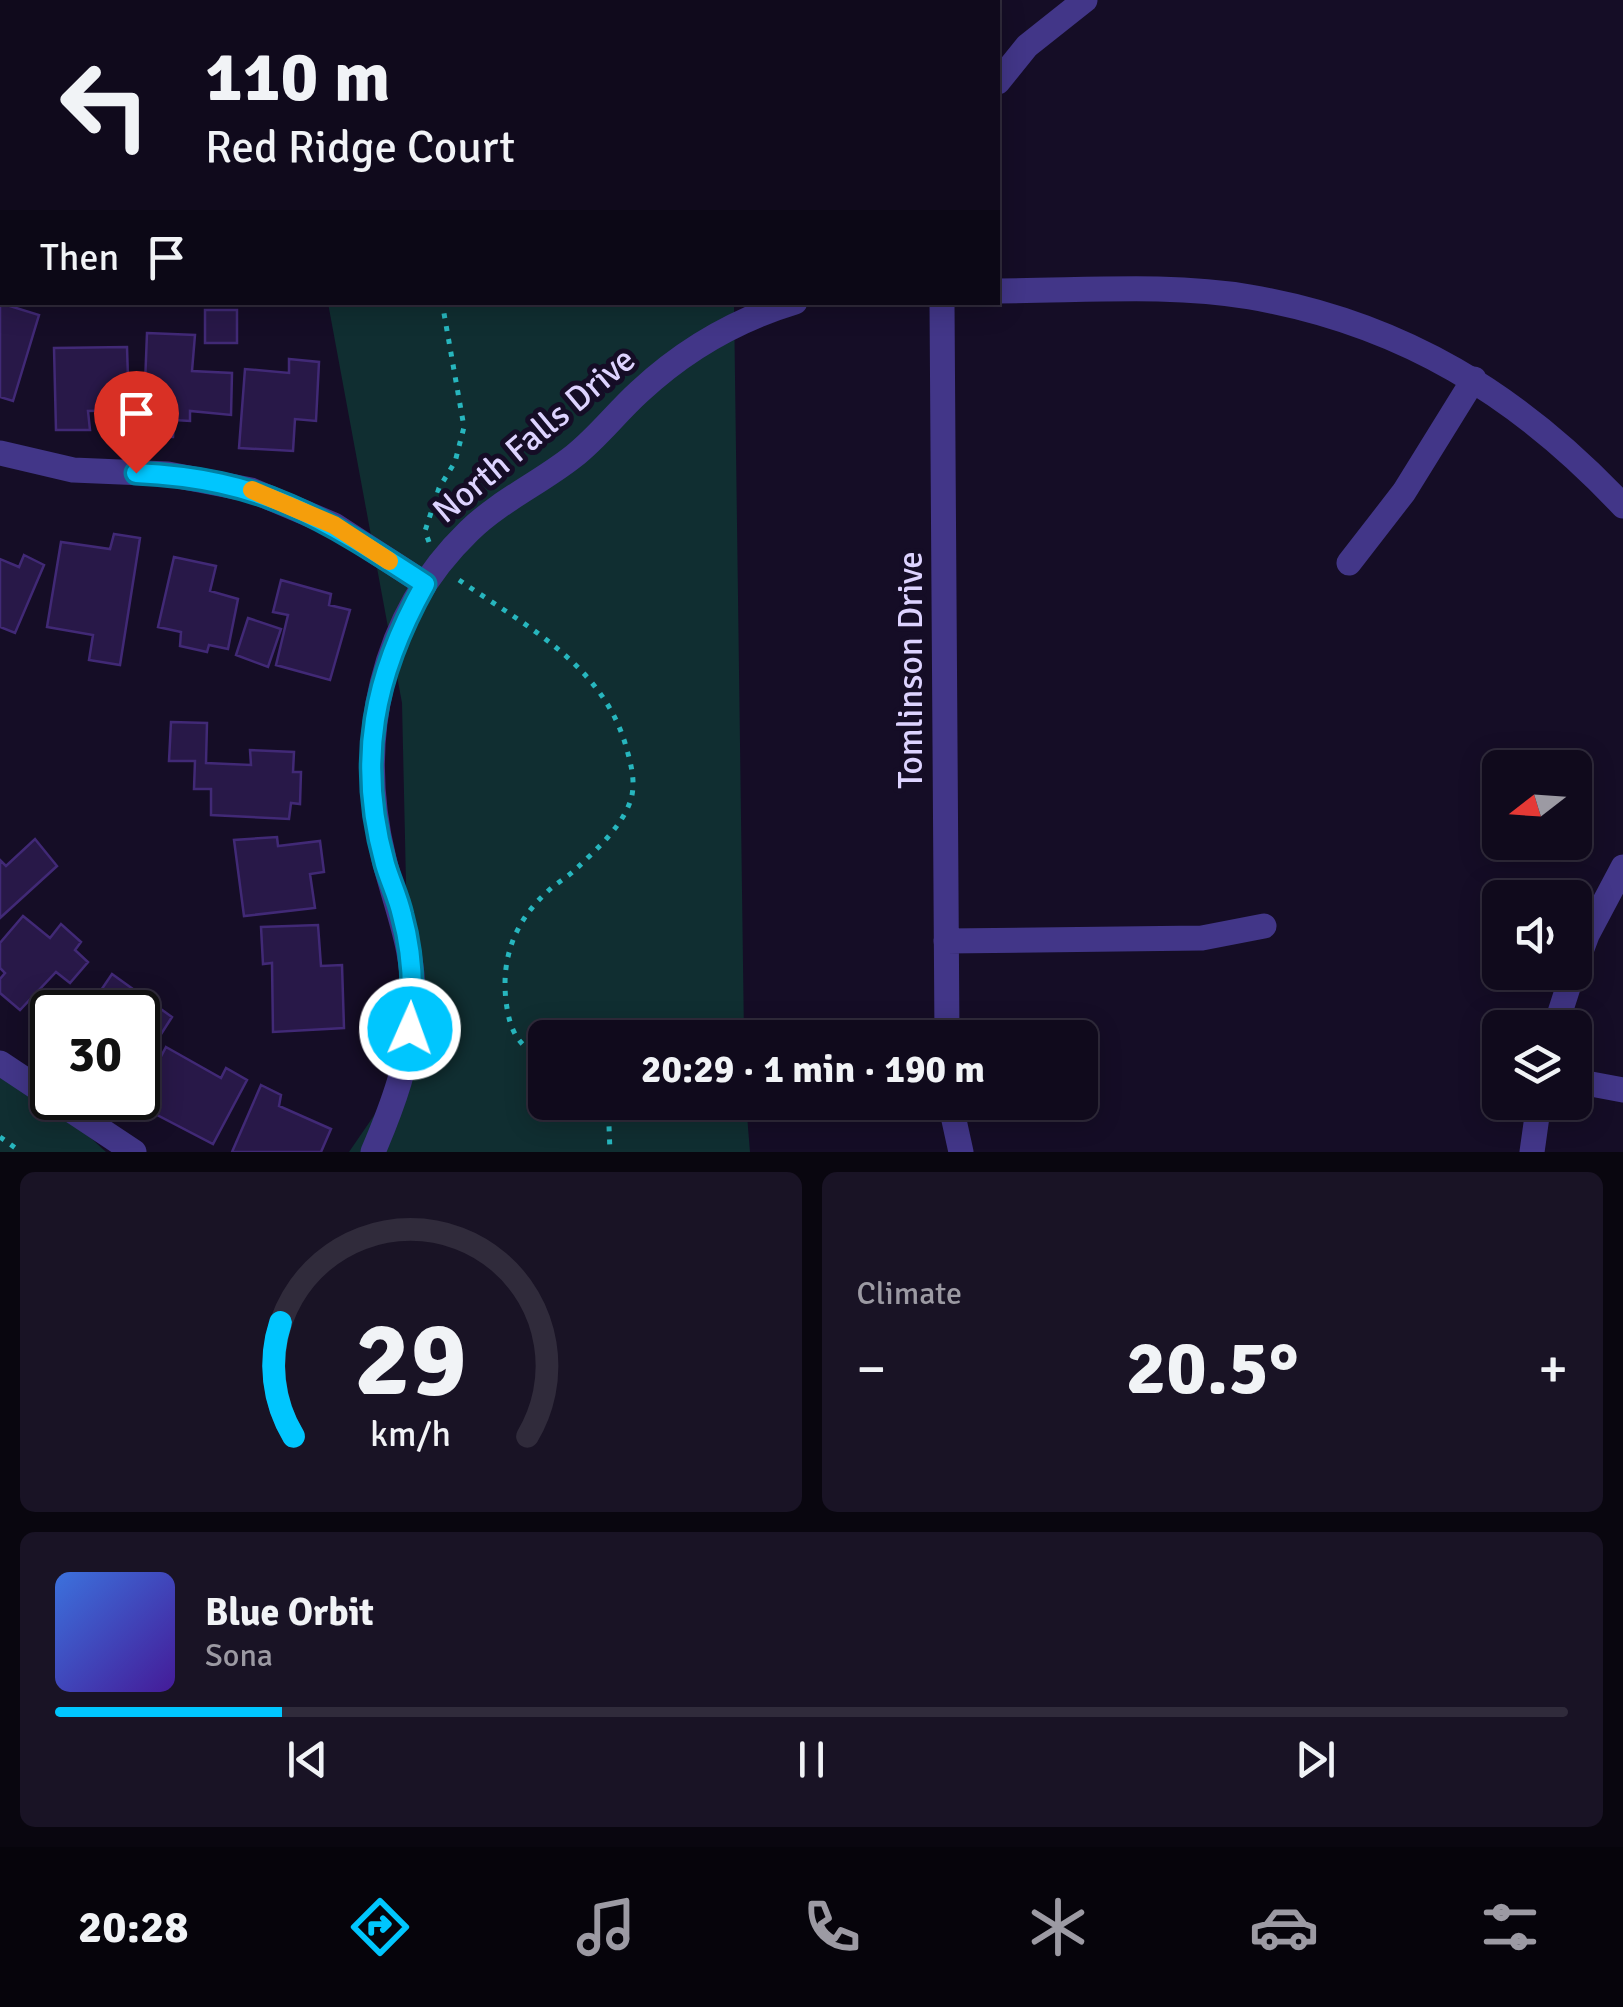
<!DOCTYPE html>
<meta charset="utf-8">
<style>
:root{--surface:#100a1c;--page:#191325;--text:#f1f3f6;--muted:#9c9aa3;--line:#302b3b;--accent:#00c6fe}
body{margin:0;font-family:Signika,sans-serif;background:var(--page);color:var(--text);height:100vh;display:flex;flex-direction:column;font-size:38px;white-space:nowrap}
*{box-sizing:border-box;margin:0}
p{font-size:32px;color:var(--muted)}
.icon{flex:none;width:55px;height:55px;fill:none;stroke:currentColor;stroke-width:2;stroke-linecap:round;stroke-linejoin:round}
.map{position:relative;height:1152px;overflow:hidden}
.panel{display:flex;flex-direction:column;gap:20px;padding:20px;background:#09060f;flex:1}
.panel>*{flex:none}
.guide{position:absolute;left:0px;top:0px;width:1000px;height:305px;box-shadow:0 5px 25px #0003,0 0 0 2px var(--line);background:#100a1c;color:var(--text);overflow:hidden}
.needle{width:65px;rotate:253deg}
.tools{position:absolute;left:1482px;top:750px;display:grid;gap:20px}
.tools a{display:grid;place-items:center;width:110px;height:110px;border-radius:15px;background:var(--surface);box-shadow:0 5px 25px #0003,0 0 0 2px var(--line);font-size:50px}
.speed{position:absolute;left:30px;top:990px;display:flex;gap:20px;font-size:50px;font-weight:700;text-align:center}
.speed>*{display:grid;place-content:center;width:130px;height:130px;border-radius:50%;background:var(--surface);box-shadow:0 5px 25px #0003,0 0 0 2px var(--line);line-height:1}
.speed .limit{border:5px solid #111;border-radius:15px;background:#fff;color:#111}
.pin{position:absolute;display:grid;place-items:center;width:85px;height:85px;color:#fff;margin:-102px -42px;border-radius:50% 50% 50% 0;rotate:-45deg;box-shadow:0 0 10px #0007}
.pin .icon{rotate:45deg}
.me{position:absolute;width:110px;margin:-55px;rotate:2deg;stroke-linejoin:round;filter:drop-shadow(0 0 8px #0008)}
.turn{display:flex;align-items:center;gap:35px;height:210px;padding:0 40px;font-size:45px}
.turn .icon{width:130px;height:130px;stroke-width:2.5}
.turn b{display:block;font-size:70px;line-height:85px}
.then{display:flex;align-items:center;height:95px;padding:0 40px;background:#0003;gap:20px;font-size:38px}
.big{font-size:75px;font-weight:700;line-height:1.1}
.panel .tile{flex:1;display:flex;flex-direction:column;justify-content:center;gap:15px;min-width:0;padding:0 35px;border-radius:15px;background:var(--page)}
.panel .dial{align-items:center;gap:0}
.dial svg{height:260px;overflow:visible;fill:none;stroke:var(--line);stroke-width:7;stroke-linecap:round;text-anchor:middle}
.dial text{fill:var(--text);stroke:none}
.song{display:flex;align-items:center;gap:30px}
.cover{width:120px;height:120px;border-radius:15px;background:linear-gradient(135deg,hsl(220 70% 55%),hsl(260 70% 35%))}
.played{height:10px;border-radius:5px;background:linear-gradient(90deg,var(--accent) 15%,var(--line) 15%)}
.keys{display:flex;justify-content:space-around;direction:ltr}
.heat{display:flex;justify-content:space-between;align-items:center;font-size:55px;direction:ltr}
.panel .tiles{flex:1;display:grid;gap:20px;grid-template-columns:1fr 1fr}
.tile:last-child{grid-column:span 2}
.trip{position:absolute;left:528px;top:1020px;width:570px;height:100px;border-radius:15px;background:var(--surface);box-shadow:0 5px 25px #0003,0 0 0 2px var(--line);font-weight:700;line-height:100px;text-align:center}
.menu{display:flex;height:160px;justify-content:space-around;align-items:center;background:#06040b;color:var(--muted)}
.menu .icon{width:70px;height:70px}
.menu .on{color:var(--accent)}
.menu b{font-size:45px;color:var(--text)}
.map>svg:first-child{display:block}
.green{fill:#102e31}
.building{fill:#281848;stroke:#412976;stroke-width:2.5}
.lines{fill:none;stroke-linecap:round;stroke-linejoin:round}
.path{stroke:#27b6be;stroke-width:5;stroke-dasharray:5 8;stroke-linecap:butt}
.minor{stroke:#423688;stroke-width:25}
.tertiary{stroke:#423688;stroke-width:25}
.route-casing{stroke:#0081a5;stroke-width:25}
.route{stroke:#00c6fe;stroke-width:18}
.slow{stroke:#f59e0b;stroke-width:18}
.labels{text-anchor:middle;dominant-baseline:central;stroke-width:10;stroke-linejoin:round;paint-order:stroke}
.street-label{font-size:35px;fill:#ddd3ff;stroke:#150d26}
</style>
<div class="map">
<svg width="1623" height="1152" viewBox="0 0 1623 1152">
<rect width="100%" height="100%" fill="#150d26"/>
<path class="green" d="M 272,0 L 730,0 L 730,2 L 273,2 Z
M 328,303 L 734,303 L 744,1037 L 545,1038 L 545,1102 L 746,1103 L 750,1152 L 349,1152 L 410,1063 L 402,703 Z
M 0,1054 L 106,1152 L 0,1152 Z"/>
<path class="building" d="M 0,303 L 39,315 L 13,401 L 0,397 Z
M 205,310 L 237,310 L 237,343 L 205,343 Z
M 147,333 L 195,335 L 192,371 L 232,373 L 231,415 L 190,411 L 190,421 L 174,420 L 173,437 L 143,436 Z
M 127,347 L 129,410 L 88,411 L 90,430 L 56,430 L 54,348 Z
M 289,359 L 319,362 L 316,421 L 295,419 L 293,451 L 239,448 L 245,369 L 289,373 Z
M 114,534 L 140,538 L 120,665 L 89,660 L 93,635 L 47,627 L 61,542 L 110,549 Z
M 24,555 L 44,565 L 15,633 L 0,627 L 0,559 L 19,567 Z
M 174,557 L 216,566 L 210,591 L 238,599 L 228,649 L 209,645 L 207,652 L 180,646 L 181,632 L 158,627 Z
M 281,580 L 331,594 L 329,605 L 350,610 L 330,680 L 276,665 L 288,615 L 273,612 Z
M 248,618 L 281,629 L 268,667 L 236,655 Z
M 171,722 L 207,723 L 206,763 L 251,765 L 250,750 L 294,752 L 293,772 L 301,772 L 300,804 L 291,803 L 289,819 L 211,815 L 211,789 L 194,789 L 195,761 L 169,761 Z
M 277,837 L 278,846 L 320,841 L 324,872 L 310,874 L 315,908 L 244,916 L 234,840 Z
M 35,839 L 57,866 L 0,918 L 0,860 L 6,866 Z
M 23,916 L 50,938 L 61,924 L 81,942 L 75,950 L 88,962 L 70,983 L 56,972 L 20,1010 L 0,993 L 0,979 L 5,973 L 0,968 L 0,943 Z
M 318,925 L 321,966 L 342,965 L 344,1028 L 273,1032 L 272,963 L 263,964 L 261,927 Z
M 112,974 L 172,1017 L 138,1070 L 138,1012 L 71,1012 L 83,995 L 93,1002 Z
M 166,1047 L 221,1078 L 226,1068 L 247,1080 L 213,1144 L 136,1104 Z
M 261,1085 L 281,1095 L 279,1106 L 331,1129 L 321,1152 L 232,1152 Z"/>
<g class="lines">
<path class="path" d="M 357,0 L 357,2
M 500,2 L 563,2
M 429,542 L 425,531 L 439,488 L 455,462 L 464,427 L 442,302
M 459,580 C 526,626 605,666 627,750 C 631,764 635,780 632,795 C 626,823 597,849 577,868 C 568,877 556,883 547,892 C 515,921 501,958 506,1001 C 510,1033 518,1045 545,1061
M 600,1102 L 609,1126 L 610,1152
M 0,1137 L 21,1152"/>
<path class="minor" d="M 88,2 L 97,0
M 0,27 L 2,26
M 998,82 L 1027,46 L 1085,0
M 998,291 C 1081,291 1168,283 1250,297 C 1402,323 1519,395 1623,506
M 942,302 L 947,1038
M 0,453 L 73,470 L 168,474 L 251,490 L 334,525 L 425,584
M 1349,563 L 1404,492 L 1474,379
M 946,941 L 1202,938 L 1264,926
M 0,1063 L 134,1152
M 1575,1081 L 1623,1090
M 950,1102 L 961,1152
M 373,1152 C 393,1105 410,1059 413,1007 C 415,948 397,912 384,859 C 355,741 380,617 469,531 C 501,500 540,483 574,456 C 598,437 616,413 639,392 C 684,350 735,320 795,302"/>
<path class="tertiary" d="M 1575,967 L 1587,935 L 1623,867
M 1555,1028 L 1573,972
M 1532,1152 L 1539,1102"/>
</g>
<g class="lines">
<defs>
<path id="route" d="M 136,473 C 263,479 322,517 425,584 C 374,675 356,761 385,864 C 390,881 398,897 402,915 C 412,951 414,991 410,1029"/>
</defs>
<use href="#route" class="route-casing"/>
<use href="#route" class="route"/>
<path class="slow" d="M 252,490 L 334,525 L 389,561"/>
</g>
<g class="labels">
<g class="street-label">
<text transform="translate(534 435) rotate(-40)">North Falls Drive</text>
<text transform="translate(910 670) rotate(-90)">Tomlinson Drive</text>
</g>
</g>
</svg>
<div class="tools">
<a><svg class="needle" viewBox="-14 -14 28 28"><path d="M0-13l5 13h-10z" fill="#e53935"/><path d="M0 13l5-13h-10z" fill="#9c9aa3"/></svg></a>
<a><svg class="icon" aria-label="sound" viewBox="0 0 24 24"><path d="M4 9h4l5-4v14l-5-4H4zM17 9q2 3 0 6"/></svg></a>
<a><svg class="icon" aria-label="layers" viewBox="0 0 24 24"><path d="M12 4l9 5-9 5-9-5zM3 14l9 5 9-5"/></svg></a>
</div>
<div class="speed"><div class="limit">30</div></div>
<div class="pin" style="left:136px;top:473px;background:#d93025"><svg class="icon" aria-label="arrive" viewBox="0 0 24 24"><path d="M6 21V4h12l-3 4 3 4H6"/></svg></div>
<svg class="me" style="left:410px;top:1029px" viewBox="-20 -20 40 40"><circle r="17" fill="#00c6fe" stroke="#fff" stroke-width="3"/><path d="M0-11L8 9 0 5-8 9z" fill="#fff"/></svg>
<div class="trip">20:29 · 1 min · 190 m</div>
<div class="guide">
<div class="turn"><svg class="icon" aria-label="left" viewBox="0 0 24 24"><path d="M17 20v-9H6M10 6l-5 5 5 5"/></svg><div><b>110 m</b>Red Ridge Court</div></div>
<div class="then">Then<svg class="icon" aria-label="arrive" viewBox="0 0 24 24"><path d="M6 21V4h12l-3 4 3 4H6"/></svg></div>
</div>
</div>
<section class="panel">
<div class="tiles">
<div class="tile dial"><svg viewBox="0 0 100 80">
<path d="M14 69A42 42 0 1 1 86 69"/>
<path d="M14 69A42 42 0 0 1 10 34" stroke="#00c6fe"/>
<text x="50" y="56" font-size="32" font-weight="700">29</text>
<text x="50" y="72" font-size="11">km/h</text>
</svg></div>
<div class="tile"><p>Climate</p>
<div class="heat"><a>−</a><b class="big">20.5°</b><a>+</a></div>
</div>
<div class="tile">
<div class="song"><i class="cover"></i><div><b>Blue Orbit</b><p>Sona</p></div></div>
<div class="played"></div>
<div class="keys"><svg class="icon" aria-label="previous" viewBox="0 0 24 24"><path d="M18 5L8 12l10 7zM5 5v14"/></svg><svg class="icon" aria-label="pause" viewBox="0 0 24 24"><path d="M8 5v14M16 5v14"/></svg><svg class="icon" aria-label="next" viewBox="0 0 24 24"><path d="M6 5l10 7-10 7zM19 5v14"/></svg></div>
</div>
</div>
</section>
<nav class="menu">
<b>20:28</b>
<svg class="icon on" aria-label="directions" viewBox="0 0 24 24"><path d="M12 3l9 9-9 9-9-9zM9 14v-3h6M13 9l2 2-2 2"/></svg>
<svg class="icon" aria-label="music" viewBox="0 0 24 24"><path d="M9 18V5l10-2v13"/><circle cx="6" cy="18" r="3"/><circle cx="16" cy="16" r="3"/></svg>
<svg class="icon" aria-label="phone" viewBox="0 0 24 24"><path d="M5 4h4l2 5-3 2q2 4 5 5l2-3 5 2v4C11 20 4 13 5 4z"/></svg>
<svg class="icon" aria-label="climate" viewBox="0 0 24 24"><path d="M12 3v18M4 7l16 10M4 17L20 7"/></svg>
<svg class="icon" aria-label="car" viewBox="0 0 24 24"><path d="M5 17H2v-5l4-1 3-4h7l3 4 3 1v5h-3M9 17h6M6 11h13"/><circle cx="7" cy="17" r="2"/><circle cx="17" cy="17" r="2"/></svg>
<svg class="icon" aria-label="filters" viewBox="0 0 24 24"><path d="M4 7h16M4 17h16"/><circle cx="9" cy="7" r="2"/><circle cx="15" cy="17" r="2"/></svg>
</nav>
